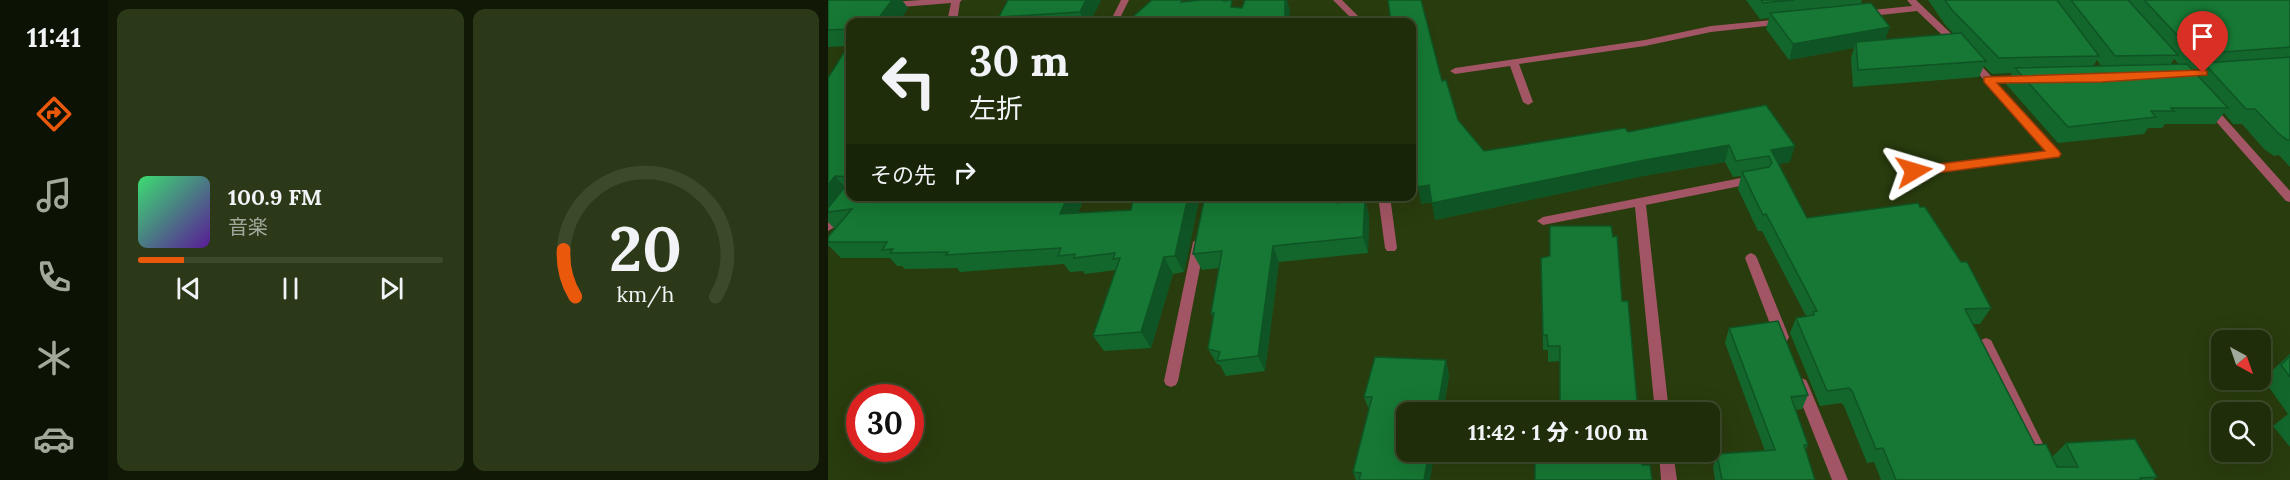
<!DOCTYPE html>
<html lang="ja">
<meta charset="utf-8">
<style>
:root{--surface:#1f2d0a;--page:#2c3918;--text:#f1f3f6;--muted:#a1a89c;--line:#3c492b;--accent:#ea580c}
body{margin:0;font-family:Lora,"Noto Sans JP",serif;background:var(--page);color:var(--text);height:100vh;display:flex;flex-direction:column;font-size:22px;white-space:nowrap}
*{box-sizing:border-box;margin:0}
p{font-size:20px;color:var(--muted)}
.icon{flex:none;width:33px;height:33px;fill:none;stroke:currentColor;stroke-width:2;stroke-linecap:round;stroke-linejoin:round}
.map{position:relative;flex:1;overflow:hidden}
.sheet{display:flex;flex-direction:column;gap:9px;padding:9px;background:#111906;width:720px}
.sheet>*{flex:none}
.hud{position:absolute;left:18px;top:18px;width:570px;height:183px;border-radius:12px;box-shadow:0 6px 24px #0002,0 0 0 2px var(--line);background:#1f2d0a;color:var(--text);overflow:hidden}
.needle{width:39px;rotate:140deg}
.tools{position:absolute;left:1383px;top:330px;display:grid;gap:12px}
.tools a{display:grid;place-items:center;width:60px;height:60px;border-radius:12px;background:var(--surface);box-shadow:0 6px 24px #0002,0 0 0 2px var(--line);font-size:30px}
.speed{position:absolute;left:18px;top:384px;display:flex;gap:12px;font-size:30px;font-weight:700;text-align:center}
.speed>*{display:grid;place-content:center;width:78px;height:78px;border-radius:50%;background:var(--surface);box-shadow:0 6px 24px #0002,0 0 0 2px var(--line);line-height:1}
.speed .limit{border:9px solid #d22;background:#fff;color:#111}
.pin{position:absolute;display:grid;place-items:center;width:51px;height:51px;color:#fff;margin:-62px -26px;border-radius:50% 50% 50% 0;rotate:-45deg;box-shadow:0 0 6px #0007}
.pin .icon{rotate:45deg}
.me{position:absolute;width:66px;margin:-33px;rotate:83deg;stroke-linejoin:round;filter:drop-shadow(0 0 4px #0008)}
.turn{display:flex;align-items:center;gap:21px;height:126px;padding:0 24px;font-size:27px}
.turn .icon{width:78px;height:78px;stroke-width:2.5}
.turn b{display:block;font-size:42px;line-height:51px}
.then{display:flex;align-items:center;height:57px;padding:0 24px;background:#0003;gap:12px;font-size:22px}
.sheet .tile{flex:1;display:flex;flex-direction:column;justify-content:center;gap:9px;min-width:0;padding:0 21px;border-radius:12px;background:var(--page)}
.sheet .dial{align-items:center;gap:0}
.dial svg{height:156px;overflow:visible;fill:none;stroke:var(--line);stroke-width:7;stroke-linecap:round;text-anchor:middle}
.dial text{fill:var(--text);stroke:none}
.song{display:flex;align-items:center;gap:18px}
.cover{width:72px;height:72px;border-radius:9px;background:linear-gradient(135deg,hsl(140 70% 55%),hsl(270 70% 35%))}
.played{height:6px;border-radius:3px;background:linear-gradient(90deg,var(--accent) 15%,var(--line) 15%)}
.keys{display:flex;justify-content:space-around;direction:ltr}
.sheet .tiles{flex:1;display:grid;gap:9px;grid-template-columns:repeat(2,1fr)}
.trip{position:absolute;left:568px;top:402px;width:324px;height:60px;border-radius:12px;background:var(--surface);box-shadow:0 6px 24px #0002,0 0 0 2px var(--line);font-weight:800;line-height:60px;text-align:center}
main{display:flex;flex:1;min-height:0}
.tabs{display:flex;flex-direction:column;width:108px;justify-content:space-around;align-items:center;background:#0c1204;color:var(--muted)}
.tabs .icon{width:42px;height:42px}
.tabs .selected{color:var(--accent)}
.tabs b{font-size:27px;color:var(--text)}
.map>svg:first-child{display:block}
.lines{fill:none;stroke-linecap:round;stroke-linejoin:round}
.minor{fill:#a25564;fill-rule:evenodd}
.wall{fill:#13672d;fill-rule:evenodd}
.shaded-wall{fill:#0f5424}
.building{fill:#167834;stroke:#0f5424;stroke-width:1.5}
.route{fill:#ea580c;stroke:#983908;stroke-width:1.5}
</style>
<main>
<nav class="tabs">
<b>11:41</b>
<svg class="icon selected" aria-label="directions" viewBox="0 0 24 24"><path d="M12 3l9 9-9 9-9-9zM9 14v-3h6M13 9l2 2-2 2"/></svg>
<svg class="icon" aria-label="music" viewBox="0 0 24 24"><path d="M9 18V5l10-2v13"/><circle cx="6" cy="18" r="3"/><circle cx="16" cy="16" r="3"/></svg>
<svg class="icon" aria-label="phone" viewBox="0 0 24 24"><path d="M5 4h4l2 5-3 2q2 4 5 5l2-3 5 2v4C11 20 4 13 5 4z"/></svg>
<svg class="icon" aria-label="climate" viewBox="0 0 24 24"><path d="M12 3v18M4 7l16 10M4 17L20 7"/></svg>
<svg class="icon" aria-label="car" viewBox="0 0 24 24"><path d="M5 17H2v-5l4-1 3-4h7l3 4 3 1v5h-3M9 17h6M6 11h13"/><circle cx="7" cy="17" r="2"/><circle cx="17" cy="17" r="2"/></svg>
</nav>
<section class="sheet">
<div class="tiles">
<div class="tile">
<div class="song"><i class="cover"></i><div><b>100.9 FM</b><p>音楽</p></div></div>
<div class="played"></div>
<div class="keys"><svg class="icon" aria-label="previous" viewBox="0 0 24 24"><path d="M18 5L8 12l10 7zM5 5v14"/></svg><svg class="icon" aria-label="pause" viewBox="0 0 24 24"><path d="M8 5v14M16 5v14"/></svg><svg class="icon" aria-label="next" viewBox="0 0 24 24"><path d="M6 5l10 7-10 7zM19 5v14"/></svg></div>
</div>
<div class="tile dial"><svg viewBox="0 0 100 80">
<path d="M14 69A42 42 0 1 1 86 69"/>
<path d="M14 69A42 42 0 0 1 8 45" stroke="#ea580c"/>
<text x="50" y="56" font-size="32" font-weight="700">20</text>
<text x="50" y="72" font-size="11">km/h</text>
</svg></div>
</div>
</section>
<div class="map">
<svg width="1462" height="480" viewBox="0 0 1462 480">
<rect width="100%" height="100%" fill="#293c0d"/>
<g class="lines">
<path class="minor" d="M 94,0 L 134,0 L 132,2 L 129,22 L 119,22 L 123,3 L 61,8 L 57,5 L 61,2 Z
M 293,0 L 301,0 L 290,22 L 282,22 Z
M 505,0 L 514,0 L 536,22 L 527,22 Z
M 1079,0 L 1088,0 L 1133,43 L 1133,47 L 1127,47 L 1089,11 L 1034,17 L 1030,14 L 1034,11 L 1084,6 Z
M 954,19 L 959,22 L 957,24 L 883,32 L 817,46 L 691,64 L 705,102 L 700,105 L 695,102 L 682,66 L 627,74 L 622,71 L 627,68 L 817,40 L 883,26 Z
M 1143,57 L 1146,58 L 1163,76 L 1200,77 L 1202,79 L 1197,82 L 1168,82 L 1231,151 L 1232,154 L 1231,157 L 1086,175 L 1082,174 L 1080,171 L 1086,167 L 1219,151 L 1140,62 L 1138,60 Z
M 1381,104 L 1385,105 L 1462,191 L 1462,202 L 1458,201 L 1377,109 L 1376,107 Z
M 928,175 L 934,179 L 932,182 L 818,205 L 841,412 L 827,412 L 807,207 L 715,225 L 709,221 L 715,217 Z
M 22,195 L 33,196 L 15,222 L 0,231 L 0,221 L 7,216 Z
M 550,196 L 562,196 L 569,248 L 567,251 L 559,251 L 557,248 Z
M 371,238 L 377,242 L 350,381 L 348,385 L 343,387 L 338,385 L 336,381 L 365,242 Z
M 923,253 L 927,255 L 929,258 L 961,337 L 959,341 L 954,342 L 949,341 L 947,337 L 917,258 L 919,255 Z
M 1158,338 L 1163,340 L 1233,480 L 1217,480 L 1151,344 L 1153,340 Z
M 973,378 L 978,380 L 980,384 L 1020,480 L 1004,480 L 966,384 L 968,380 Z
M 831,452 L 845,452 L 849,480 L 833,480 Z"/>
</g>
<path class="wall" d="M 0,0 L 80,8 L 71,22 L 22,22 L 22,196 L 257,196 L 250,213 L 303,210 L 306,196 L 372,196 L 356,272 L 345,274 L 323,348 L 276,351 L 265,336 L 288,270 L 257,274 L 255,271 L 242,272 L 236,264 L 132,272 L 129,268 L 77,269 L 74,266 L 69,266 L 62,258 L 13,258 L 0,245 L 0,237 L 7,229 L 0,222 L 0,78 L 21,46 L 0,47 Z
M 273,0 L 262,22 L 174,22 L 171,17 Z
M 918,0 L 1034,0 L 1033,4 L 1057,40 L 1126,34 L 1118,26 L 1100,0 L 1462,0 L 1462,167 L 1451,155 L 1446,156 L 1436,149 L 1414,124 L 1405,124 L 1396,113 L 1387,124 L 1337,124 L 1334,128 L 1320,128 L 1316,134 L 1230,143 L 1178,84 L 1184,73 L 1164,74 L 1156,66 L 1151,77 L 1025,87 L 1023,58 L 1026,48 L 961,60 L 938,29 L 941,18 L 932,19 ZM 1346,59 L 1351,64 L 1343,64 ZM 1269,60 L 1273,66 L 1265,66 ZM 1372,68 L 1368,74 L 1364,69 L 1371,69 Z
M 614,81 L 630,120 L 656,151 L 800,132 L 938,105 L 962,162 L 950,164 L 979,218 L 1163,308 L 1152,324 L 1145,324 L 1207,445 L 1224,457 L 1238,443 L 1329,477 L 1325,480 L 1053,480 L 1046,462 L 1039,463 L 1016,406 L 1013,403 L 992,406 L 962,333 L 968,318 L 978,316 L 934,231 L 930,231 L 910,189 L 913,176 L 905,177 L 897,162 L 815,176 L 607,220 L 604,202 L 593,204 Z
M 377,196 L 514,196 L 514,202 L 537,200 L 541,216 L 540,253 L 451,262 L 437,371 L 398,376 L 392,365 L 389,364 L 380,349 L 385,317 L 383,313 L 391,268 L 374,270 L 365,254 Z
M 713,258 L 794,301 L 732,361 L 720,362 L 720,350 L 715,350 Z
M 901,328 L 980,395 L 974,409 L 968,410 L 980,445 L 978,449 L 987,480 L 887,480 L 885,467 L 889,454 L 937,451 L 897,343 Z
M 1462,354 L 1462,447 L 1445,426 L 1460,414 L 1435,379 Z
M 618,360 L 621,376 L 615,412 L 579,412 L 602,480 L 528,480 L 525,472 L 541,410 L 536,397 Z"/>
<path class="shaded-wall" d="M 64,0 L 74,0 L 80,8 L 71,22 L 48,22 Z
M 258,0 L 273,0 L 262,22 L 257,22 L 252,12 Z
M 457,0 L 459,0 L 462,10 L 461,22 L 457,22 Z
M 1062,27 L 1056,43 L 1028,42 L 1026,48 L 961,60 L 965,44 Z
M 901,145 L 897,162 L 815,176 L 607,220 L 604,203 L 817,160 Z
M 967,146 L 962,162 L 943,166 L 944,163 L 943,150 Z
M 7,176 L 22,193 L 0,209 L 0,185 Z
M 601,185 L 604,202 L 593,204 L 590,187 Z
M 240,196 L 257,196 L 243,230 L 232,214 Z
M 360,196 L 372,196 L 356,272 L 347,256 Z
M 509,196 L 514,196 L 514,219 L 509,203 Z
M 537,200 L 541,216 L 540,253 L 535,237 Z
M 445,246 L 451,262 L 437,371 L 430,356 Z
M 336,257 L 345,274 L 323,348 L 313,332 Z
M 618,360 L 621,376 L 615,412 L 609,412 Z
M 601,452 L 607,452 L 602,480 L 596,480 Z"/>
<path class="building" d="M 0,0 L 64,0 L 48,22 L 22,22 L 22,29 L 0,30 Z
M 180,0 L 258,0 L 252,12 L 171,17 Z
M 324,0 L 354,0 L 353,2 L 372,0 L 397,0 L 396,1 L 404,0 L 403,7 L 414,8 L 417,0 L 457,0 L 457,22 L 299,22 Z
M 560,0 L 593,0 L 614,81 L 618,80 L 630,120 L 656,151 L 797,128 L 800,132 L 938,105 L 967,146 L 943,150 L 979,218 L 1090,203 L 1092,207 L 1097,207 L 1133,262 L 1139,262 L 1163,308 L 1137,309 L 1207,445 L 1218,444 L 1229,467 L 1250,467 L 1238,443 L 1307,439 L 1329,477 L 1312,478 L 1313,480 L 1068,480 L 1055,448 L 1048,449 L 1024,391 L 1021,388 L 999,391 L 968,318 L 986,315 L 985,312 L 989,311 L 938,214 L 935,215 L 914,172 L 941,167 L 944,163 L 941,156 L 908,161 L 901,145 L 817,160 L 604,203 L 601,185 L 590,187 L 584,148 L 584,22 L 563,22 Z
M 933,0 L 966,0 L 935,3 Z
M 1117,0 L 1229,0 L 1271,56 L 1171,58 L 1124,10 Z
M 1243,0 L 1300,0 L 1350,55 L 1287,56 Z
M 1316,0 L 1462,0 L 1462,47 L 1367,54 Z
M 1043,3 L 1062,27 L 965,44 L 942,13 Z
M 1133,33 L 1158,61 L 1030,70 L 1028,42 Z
M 22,43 L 22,177 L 7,176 L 0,185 L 0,78 Z
M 1462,57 L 1462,140 L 1459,140 L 1450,133 L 1427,109 L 1418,109 L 1376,63 Z
M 1359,64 L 1400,108 L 1343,108 L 1346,111 L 1323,111 L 1328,117 L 1240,127 L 1187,68 Z
M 16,188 L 22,188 L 22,196 L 240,196 L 232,214 L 303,210 L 306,196 L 360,196 L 347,256 L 336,257 L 313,332 L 265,336 L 292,258 L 285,259 L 287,253 L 246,258 L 247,254 L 230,256 L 233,248 L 118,255 L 120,252 L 62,253 L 65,249 L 54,250 L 59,242 L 0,242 L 0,237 L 24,209 L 0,212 L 0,208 Z
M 377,196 L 509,196 L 509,203 L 537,200 L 535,237 L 445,246 L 430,356 L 389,361 L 392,352 L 380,349 L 386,313 L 383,313 L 394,251 L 365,254 Z
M 722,226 L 783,226 L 785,237 L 789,236 L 794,301 L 800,301 L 810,412 L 732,412 L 732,346 L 720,346 L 719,335 L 715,335 L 713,258 L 722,256 Z
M 950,321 L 980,395 L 963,397 L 980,445 L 976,445 L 987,480 L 894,480 L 889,454 L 947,450 L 901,328 Z
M 1462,356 L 1462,377 L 1453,365 Z
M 547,357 L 618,360 L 609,412 L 579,412 L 579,452 L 601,452 L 596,480 L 531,480 L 533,473 L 525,472 L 544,397 L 536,397 Z
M 707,452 L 813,452 L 814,465 L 822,465 L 824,480 L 707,480 Z"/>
<path class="route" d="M 1375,70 L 1379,71 L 1379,75 L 1274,82 L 1169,83 L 1231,151 L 1233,154 L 1231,157 L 1086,176 L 1080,171 L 1086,167 L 1217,151 L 1156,82 L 1156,77 Z"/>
</svg>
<div class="tools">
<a><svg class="needle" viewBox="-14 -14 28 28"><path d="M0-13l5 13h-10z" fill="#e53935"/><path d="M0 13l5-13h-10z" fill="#a1a89c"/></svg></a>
<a><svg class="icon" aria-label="search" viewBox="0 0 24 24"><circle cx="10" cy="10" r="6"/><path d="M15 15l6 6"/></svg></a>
</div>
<div class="speed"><div class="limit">30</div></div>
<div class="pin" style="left:1375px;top:73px;background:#d93025"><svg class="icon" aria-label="arrive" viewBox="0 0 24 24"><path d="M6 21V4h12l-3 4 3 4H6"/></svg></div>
<svg class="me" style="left:1086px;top:171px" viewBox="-20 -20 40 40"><path d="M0-17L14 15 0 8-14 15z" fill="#ea580c" stroke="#fff" stroke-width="4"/></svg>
<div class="trip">11:42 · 1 分 · 100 m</div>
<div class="hud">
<div class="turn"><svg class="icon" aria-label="left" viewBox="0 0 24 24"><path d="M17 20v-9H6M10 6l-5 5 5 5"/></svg><div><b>30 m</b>左折</div></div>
<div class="then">その先<svg class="icon" aria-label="right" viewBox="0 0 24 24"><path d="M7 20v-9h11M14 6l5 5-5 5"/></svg></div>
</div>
</div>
</main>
